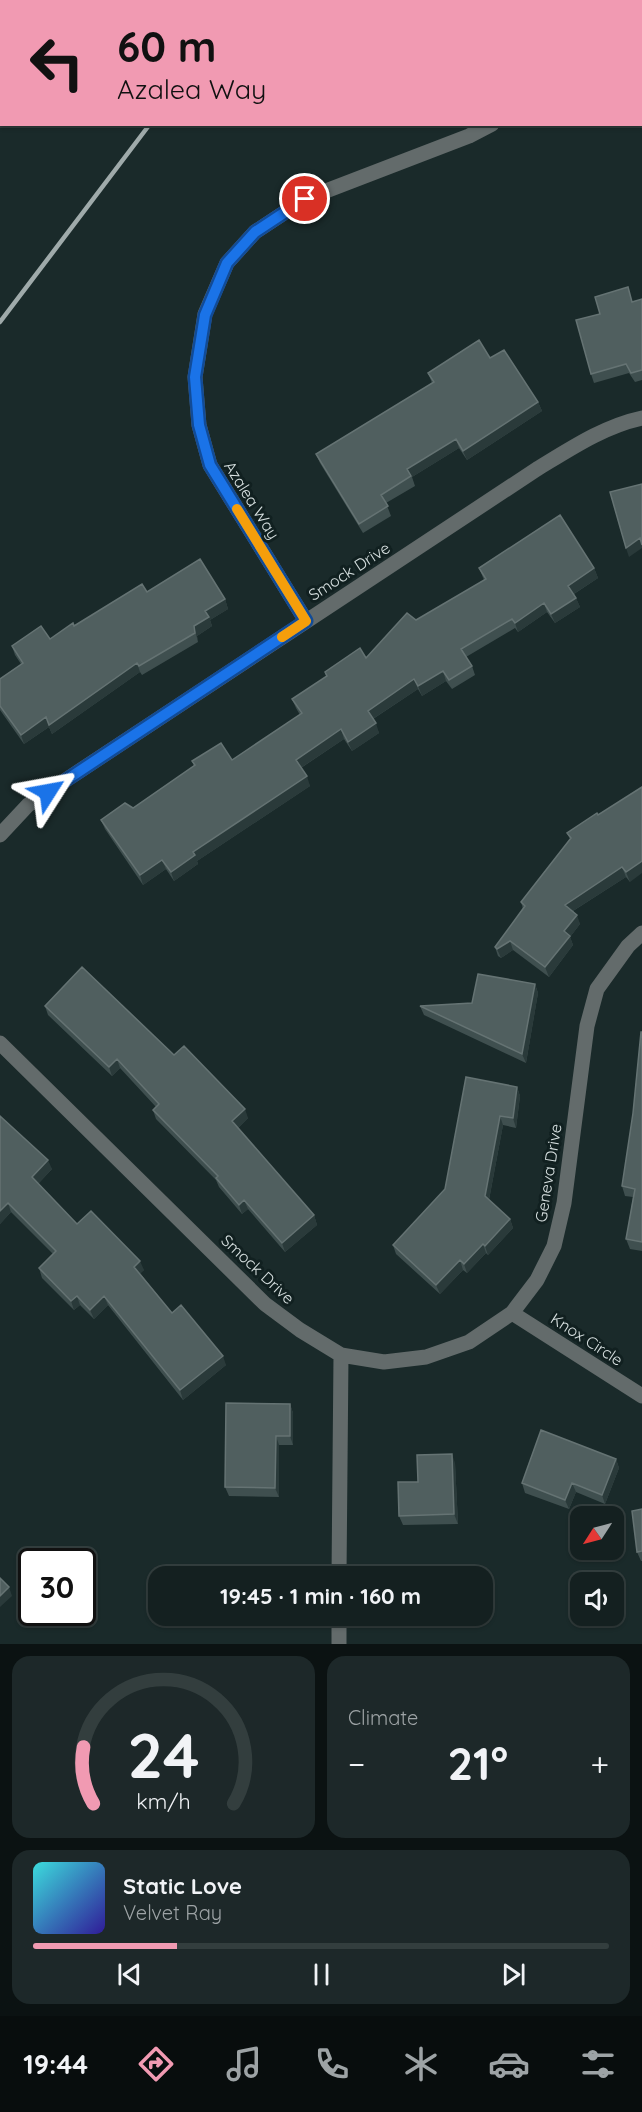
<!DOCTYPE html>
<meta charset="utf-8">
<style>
:root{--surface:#142020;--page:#1d2829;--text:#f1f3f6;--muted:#9da3a5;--line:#333e3e;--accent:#f19ab2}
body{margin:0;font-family:Quicksand,sans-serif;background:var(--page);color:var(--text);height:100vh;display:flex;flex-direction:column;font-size:22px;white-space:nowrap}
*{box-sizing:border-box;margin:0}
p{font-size:20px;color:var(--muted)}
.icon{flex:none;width:33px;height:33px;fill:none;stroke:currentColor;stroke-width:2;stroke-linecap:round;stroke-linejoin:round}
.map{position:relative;height:1644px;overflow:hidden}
.drawer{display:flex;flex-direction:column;gap:12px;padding:12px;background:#0b1212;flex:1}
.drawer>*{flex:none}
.guide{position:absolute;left:0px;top:0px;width:642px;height:126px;box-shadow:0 2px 4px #0004,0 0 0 2px var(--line);background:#f19ab2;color:#111;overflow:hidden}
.needle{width:39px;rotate:234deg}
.tools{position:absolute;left:570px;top:1506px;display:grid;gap:12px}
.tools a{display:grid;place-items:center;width:54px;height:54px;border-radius:12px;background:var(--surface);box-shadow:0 2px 4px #0004,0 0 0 2px var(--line);font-size:30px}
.speed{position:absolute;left:18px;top:1548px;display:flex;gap:12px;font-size:30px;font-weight:700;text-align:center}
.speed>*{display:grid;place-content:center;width:78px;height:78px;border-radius:50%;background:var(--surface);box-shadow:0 2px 4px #0004,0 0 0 2px var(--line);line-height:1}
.speed .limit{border:3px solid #111;border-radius:9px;background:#fff;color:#111}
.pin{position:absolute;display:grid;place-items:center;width:51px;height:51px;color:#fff;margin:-26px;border:3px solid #fff;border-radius:50%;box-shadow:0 2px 6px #0007}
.me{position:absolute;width:66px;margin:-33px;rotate:56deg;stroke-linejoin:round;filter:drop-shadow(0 0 4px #0008)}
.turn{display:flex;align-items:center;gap:21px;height:126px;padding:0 18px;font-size:27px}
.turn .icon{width:78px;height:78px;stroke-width:2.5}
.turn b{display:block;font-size:42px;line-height:51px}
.big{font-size:45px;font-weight:700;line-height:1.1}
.drawer .widget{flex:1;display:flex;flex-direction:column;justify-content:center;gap:9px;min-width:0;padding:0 21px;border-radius:18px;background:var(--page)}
.drawer .dial{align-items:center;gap:0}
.dial svg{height:156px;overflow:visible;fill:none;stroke:var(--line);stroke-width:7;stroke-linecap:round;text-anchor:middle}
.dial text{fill:var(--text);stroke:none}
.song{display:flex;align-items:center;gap:18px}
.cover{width:72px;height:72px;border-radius:9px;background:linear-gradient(135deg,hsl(180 70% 55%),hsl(250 70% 35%))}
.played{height:6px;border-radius:3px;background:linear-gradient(90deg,var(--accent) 25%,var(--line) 25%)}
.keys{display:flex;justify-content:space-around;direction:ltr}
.heat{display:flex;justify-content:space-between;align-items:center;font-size:33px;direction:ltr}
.drawer .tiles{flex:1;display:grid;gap:12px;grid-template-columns:1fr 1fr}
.widget:last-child{grid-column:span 2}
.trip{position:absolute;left:148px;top:1566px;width:345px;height:60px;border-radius:18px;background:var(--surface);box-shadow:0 2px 4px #0004,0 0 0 2px var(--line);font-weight:700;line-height:60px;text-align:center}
.tabs{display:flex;height:96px;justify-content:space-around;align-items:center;background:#080d0d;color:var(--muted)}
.tabs .icon{width:42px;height:42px}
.tabs .active{color:var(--accent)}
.tabs b{font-size:27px;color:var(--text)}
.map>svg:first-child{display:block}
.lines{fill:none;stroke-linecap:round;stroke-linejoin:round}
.minor{stroke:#636b6b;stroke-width:15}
.rail{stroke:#9faaaa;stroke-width:4.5}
.wall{fill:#3f4f4f}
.shaded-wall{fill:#2a3a3a}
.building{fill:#505f5f;stroke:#657373;stroke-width:1.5}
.route-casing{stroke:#114b97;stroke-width:15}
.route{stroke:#1a73e8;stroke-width:10}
.slow{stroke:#f59e0b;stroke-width:10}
.labels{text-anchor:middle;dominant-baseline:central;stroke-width:6;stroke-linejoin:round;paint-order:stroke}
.street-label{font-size:16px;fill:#d8e1e1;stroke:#112020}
</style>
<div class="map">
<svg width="642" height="1644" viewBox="0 0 642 1644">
<rect width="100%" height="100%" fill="#1a2a2a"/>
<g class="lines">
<path class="minor" d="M 625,2 L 626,0
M 306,621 L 210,465 L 199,425 L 195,377 L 205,314 L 227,263 L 255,232 L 305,199 L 469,136 L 492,124
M 0,835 L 28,805 L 537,469 C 570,449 604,426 642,418
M 0,1043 L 265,1304 L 300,1330 L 341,1355 L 339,1576
M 512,1313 L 642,1396
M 341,1355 L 384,1362 L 426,1357 L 469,1342 L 512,1313 L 537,1280 L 554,1246 L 564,1203 L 587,1026 L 597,989 L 628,946 L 642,933
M 339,1644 L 339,1616"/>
<path class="rail" d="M 243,2 L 244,0
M 0,322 L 150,124"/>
</g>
<path class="wall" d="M 642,299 L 642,380 L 635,382 L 629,373 L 594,383 L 591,374 L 600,314 Z
M 490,358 L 538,402 L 542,411 L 467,460 L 459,448 L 412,477 L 415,486 L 386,503 L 391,516 L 363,533 L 320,463 L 316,454 L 432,383 L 428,373 Z
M 479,568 L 594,568 L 598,578 L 574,594 L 580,607 L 555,623 L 547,612 L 518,632 L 515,628 L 466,657 L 472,666 L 475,675 L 452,689 L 446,681 L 422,696 L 418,689 L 373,719 L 379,733 L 352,751 L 344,739 L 301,768 L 310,786 L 197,861 L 198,864 L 174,881 L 166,869 L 143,885 L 105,829 L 101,820 L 133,808 L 194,766 L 192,761 L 232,760 L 300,715 L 296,708 L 292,699 L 326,677 L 325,672 L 366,658 L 416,620 L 484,580 Z
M 147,592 L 225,599 L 228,609 L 210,620 L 212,626 L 197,636 L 198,642 L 142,675 L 140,672 L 52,734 L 49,727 L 24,744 L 0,710 L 0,679 L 21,664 L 15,655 L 12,646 L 50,639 L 74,626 Z
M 642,787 L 630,882 L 626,877 L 573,911 L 580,924 L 570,937 L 573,945 L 549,977 L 513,950 L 501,958 L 498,956 L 495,947 L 523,909 L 521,902 L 570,839 L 567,833 L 598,815 Z
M 535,984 L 538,993 L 526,1063 L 424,1015 L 420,1006 L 472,1003 Z
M 45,1006 L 174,1055 L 248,1118 L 238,1128 L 314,1215 L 317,1225 L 285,1252 L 248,1209 L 242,1214 L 219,1187 L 216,1180 L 156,1119 L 153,1110 L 156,1107 L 120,1068 L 112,1076 L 48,1015 Z
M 642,1032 L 642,1251 L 630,1249 L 626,1239 L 633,1197 L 625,1196 L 622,1186 L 633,1113 Z
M 517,1087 L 520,1096 L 516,1128 L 503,1125 L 489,1200 L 510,1219 L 513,1228 L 488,1255 L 486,1253 L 467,1273 L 463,1270 L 440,1294 L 396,1254 L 393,1245 L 445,1189 Z
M 0,1116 L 52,1169 L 38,1184 L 77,1224 L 144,1270 L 140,1273 L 172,1313 L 226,1365 L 183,1400 L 108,1305 L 94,1319 L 80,1305 L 74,1310 L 42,1278 L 39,1268 L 53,1254 L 11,1212 L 0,1224 Z
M 290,1404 L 293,1413 L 293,1445 L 279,1445 L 279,1497 L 229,1496 L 225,1487 Z
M 616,1459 L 619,1468 L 605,1504 L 576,1492 L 569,1509 L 525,1493 L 522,1483 Z
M 455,1463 L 458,1524 L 403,1525 L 399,1516 L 418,1482 Z
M 642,1509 L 642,1561 L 641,1561 L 637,1552 Z"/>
<path class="shaded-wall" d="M 538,402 L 542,411 L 467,460 L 463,451 Z
M 456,439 L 459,448 L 412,477 L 407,469 Z
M 640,538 L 642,544 L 642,548 L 629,557 L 626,548 Z
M 594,568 L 598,578 L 572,595 L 568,586 Z
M 576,598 L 580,607 L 555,623 L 551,614 Z
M 225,599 L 228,609 L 210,620 L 212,626 L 197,636 L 198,642 L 194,626 L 205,611 Z
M 544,603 L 547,612 L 518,632 L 515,623 Z
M 137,663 L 140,672 L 52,734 L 49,727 L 24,744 L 21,735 L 46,717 Z
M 443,671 L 446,681 L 422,696 L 418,686 Z
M 414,679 L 418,689 L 371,720 L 368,711 Z
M 376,723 L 379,733 L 352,751 L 348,742 Z
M 341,729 L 344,739 L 299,769 L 296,760 Z
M 307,776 L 310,786 L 197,861 L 198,864 L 174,881 L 171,872 L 193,852 Z
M 162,860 L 166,869 L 143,885 L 140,875 Z
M 642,861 L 642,873 L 630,882 L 626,872 Z
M 622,867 L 626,877 L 568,914 L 565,905 Z
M 577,915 L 580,924 L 570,937 L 573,945 L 549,977 L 545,967 L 564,931 Z
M 510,941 L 513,950 L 501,958 L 497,949 Z
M 535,984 L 538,993 L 526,1063 L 522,1054 Z
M 117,1059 L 120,1068 L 112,1076 L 109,1067 Z
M 517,1087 L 520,1096 L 516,1128 L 513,1118 Z
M 245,1109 L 248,1118 L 236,1130 L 232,1121 Z
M 500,1116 L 503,1125 L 488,1205 L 485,1196 Z
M 48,1160 L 52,1169 L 35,1187 L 32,1177 Z
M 244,1200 L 248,1209 L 242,1214 L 239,1205 Z
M 8,1203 L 11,1212 L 0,1224 L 0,1211 Z
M 314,1215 L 317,1225 L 285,1252 L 282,1243 Z
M 510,1219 L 513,1228 L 488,1255 L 485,1246 Z
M 483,1244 L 486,1253 L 467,1273 L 464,1264 Z
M 460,1260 L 463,1270 L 440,1294 L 436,1285 Z
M 140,1261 L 144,1270 L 138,1276 L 134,1267 Z
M 77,1296 L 80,1305 L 74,1310 L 71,1301 Z
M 104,1296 L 108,1305 L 94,1319 L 90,1310 Z
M 223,1356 L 226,1365 L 183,1400 L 180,1390 Z
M 290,1404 L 293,1413 L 293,1445 L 290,1436 Z
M 276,1436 L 279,1445 L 279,1497 L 275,1488 Z
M 452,1454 L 455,1463 L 458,1524 L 454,1514 Z
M 616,1459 L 619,1468 L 605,1504 L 602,1495 Z
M 572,1483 L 576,1492 L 569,1509 L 565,1500 Z
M 9,1587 L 12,1596 L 0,1607 L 0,1596 Z"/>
<path class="building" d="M 628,287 L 632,302 L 642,299 L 642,370 L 631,373 L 626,364 L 591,374 L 576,320 L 600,314 L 595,297 Z
M 479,340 L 490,358 L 504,350 L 538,402 L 463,451 L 456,439 L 407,469 L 411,476 L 381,495 L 388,506 L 359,524 L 316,454 L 434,382 L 428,373 Z
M 642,484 L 642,545 L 640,538 L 626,548 L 610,492 Z
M 560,515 L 594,568 L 568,586 L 576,598 L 551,614 L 544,603 L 515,623 L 512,619 L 461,649 L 472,666 L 449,680 L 443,671 L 418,686 L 414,679 L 368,711 L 376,723 L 348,742 L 341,729 L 296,760 L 307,776 L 193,852 L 195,855 L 171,872 L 162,860 L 140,875 L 101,820 L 125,803 L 133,808 L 195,765 L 192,761 L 221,743 L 232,760 L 302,713 L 292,699 L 327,676 L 325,672 L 360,648 L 366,658 L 407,613 L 416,620 L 486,579 L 479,568 Z
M 200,559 L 225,599 L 205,611 L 209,617 L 194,626 L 195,633 L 139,666 L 137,663 L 49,725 L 46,717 L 21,735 L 0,706 L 0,679 L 23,663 L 12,646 L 41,626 L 50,639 L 73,623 L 74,626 L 142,584 L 147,592 Z
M 642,787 L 642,861 L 626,872 L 622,867 L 565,905 L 577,915 L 564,931 L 570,936 L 545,967 L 510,941 L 497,949 L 495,947 L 525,906 L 521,902 L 571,838 L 567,833 L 597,813 L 598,815 Z
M 82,967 L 174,1055 L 184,1046 L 245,1109 L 232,1121 L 314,1215 L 282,1243 L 244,1200 L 239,1205 L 216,1178 L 218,1176 L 153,1110 L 159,1104 L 117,1059 L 109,1067 L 45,1006 Z
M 478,974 L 535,984 L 522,1054 L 420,1006 L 472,1003 Z
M 641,1032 L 642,1032 L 642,1242 L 626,1239 L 635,1189 L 622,1186 L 633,1113 Z
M 466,1077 L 517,1087 L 513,1118 L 500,1116 L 485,1196 L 510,1219 L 485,1246 L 483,1244 L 464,1264 L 460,1260 L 436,1285 L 393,1245 L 445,1189 Z
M 0,1116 L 48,1160 L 32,1177 L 77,1224 L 91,1211 L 140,1261 L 134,1267 L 172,1313 L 181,1305 L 223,1356 L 180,1390 L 104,1296 L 90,1310 L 77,1296 L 71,1301 L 39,1268 L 56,1251 L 8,1203 L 0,1211 Z
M 226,1403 L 290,1404 L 290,1436 L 276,1436 L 275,1488 L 225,1487 Z
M 541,1430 L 616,1459 L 602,1495 L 572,1483 L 565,1500 L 522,1483 Z
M 452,1454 L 454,1514 L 399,1516 L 398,1482 L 418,1482 L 417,1455 Z
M 642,1509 L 642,1551 L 637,1552 L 632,1511 Z
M 0,1578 L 9,1587 L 0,1596 Z"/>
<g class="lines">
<defs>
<path id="route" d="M 48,792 L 306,621 L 210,465 L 199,425 L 195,377 L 205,315 L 227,263 L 255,232 L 305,199"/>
</defs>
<use href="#route" class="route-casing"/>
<use href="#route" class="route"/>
<path class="slow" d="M 237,509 L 306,621 L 282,637"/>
</g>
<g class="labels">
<g class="street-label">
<text transform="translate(252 500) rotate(58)">Azalea Way</text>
<text transform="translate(349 571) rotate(-33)">Smock Drive</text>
<text transform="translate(548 1173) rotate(-81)">Geneva Drive</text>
<text transform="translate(258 1269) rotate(43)">Smock Drive</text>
<text transform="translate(587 1339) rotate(33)">Knox Circle</text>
</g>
</g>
</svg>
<div class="tools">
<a><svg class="needle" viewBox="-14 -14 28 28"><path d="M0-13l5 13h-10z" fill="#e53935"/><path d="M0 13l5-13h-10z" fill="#9da3a5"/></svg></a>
<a><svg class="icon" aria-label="sound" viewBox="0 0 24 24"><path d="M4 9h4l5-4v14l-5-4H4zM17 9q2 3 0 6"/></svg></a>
</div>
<div class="speed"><div class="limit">30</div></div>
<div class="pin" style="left:305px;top:199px;background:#d93025"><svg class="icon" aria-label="arrive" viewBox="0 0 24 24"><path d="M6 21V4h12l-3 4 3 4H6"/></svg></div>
<svg class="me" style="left:48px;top:792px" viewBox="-20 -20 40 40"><path d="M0-17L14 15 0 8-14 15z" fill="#1a73e8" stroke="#fff" stroke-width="4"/></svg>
<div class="trip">19:45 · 1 min · 160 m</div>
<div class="guide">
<div class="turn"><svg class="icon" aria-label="left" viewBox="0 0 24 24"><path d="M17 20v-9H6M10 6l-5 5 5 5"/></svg><div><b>60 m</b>Azalea Way</div></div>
</div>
</div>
<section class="drawer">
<div class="tiles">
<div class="widget dial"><svg viewBox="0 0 100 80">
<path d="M14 69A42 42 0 1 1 86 69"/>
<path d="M14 69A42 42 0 0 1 9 40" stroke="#f19ab2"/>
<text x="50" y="56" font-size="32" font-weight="700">24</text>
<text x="50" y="72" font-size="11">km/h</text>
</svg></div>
<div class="widget"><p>Climate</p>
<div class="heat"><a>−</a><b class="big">21°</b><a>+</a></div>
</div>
<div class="widget">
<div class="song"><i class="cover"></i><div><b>Static Love</b><p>Velvet Ray</p></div></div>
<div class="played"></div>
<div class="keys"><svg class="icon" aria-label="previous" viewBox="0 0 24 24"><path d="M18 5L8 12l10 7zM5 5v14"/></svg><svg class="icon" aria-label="pause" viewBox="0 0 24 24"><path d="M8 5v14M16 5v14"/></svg><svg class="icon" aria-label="next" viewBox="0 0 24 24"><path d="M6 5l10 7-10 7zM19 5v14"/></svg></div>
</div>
</div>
</section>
<nav class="tabs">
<b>19:44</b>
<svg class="icon active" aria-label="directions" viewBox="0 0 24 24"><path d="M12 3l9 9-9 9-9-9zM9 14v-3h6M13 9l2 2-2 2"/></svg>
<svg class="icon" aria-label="music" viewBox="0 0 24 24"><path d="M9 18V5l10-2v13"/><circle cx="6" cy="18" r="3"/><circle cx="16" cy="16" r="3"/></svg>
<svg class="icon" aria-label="phone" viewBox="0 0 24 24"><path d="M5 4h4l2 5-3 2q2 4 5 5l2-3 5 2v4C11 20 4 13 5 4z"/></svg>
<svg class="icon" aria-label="climate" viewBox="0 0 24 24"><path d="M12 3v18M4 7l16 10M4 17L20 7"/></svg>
<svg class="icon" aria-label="car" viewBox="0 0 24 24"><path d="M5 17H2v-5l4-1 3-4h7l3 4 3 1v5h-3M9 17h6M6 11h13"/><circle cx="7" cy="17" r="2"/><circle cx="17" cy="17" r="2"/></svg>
<svg class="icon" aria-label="filters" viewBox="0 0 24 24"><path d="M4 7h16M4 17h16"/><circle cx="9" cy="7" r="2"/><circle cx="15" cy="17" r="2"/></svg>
</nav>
